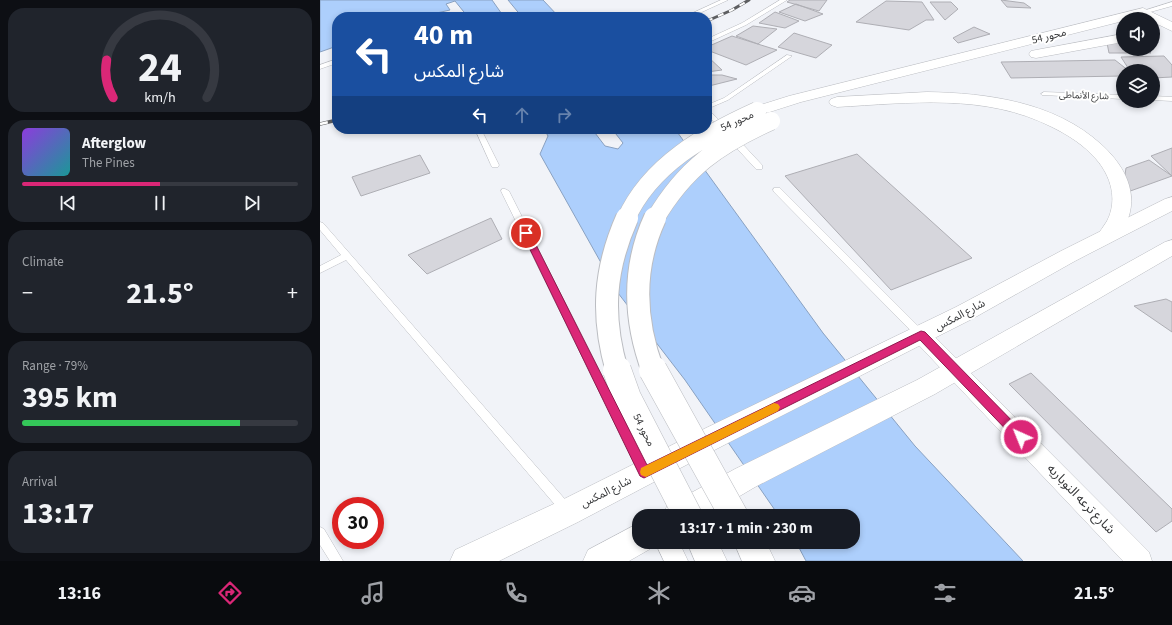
<!DOCTYPE html>
<meta charset="utf-8">
<style>
:root{--surface:#171b24;--page:#20242c;--text:#f1f3f6;--muted:#9ea1a6;--line:#363941;--accent:#db2777}
body{margin:0;font-family:"Source Sans 3","Noto Sans Arabic",sans-serif;background:var(--page);color:var(--text);height:100vh;display:flex;flex-direction:column;font-size:15px;white-space:nowrap}
*{box-sizing:border-box;margin:0}
p{font-size:13px;color:var(--muted)}
.icon{flex:none;width:22px;height:22px;fill:none;stroke:currentColor;stroke-width:2;stroke-linecap:round;stroke-linejoin:round}
.map{position:relative;flex:1;overflow:hidden}
.panel{display:flex;flex-direction:column;gap:8px;padding:8px;background:#0d0f14;width:320px}
.panel>*{flex:none}
.banner{position:absolute;left:12px;top:12px;width:380px;height:122px;border-radius:16px;box-shadow:0 2px 6px #0003;background:#1a4fa0;color:#fff;overflow:hidden}
.fabs{position:absolute;left:796px;top:12px;display:grid;gap:8px}
.fabs a{display:grid;place-items:center;width:44px;height:44px;border-radius:50%;background:var(--surface);box-shadow:0 2px 6px #0003;font-size:20px}
.speed{position:absolute;left:12px;top:497px;display:flex;gap:8px;font-size:20px;font-weight:700;text-align:center}
.speed>*{display:grid;place-content:center;width:52px;height:52px;border-radius:50%;background:var(--surface);box-shadow:0 2px 6px #0003;line-height:1}
.speed .limit{border:6px solid #d22;background:#fff;color:#111}
.pin{position:absolute;display:grid;place-items:center;width:34px;height:34px;color:#fff;margin:-17px;border:2px solid #fff;border-radius:50%;box-shadow:0 1px 4px #0007}
.me{position:absolute;width:44px;margin:-22px;rotate:316deg;stroke-linejoin:round;filter:drop-shadow(0 0 3px #0008)}
.turn{display:flex;align-items:center;gap:14px;height:84px;padding:0 16px;font-size:18px}
.turn .icon{width:52px;height:52px;stroke-width:2.5}
.turn b{display:block;font-size:28px;line-height:34px}
.lanes{display:flex;align-items:center;height:38px;padding:0 16px;background:#0003;justify-content:center;gap:20px;direction:ltr}
.lanes .off{opacity:.35}
.big{font-size:30px;font-weight:700;line-height:1.1}
.panel .card{flex:1;display:flex;flex-direction:column;justify-content:center;gap:6px;min-width:0;padding:0 14px;border-radius:16px;background:var(--page)}
.panel .dial{align-items:center;gap:0}
.dial svg{height:104px;overflow:visible;fill:none;stroke:var(--line);stroke-width:7;stroke-linecap:round;text-anchor:middle}
.dial text{fill:var(--text);stroke:none}
.song{display:flex;align-items:center;gap:12px}
.cover{width:48px;height:48px;border-radius:6px;background:linear-gradient(135deg,hsl(270 70% 55%),hsl(180 70% 35%))}
.played{height:4px;border-radius:2px;background:linear-gradient(90deg,var(--accent) 50%,var(--line) 50%)}
.keys{display:flex;justify-content:space-around;direction:ltr}
.heat{display:flex;justify-content:space-between;align-items:center;font-size:22px;direction:ltr}
.charge{height:6px;border-radius:3px;background:linear-gradient(90deg,#34c759 79%,var(--line) 0)}
.trip{position:absolute;left:312px;top:509px;width:228px;height:40px;border-radius:16px;background:var(--surface);box-shadow:0 2px 6px #0003;font-weight:700;line-height:40px;text-align:center}
.tabs{display:flex;height:64px;justify-content:space-around;align-items:center;background:#090b0e;color:var(--muted)}
.tabs .icon{width:28px;height:28px}
.tabs .on{color:var(--accent)}
.tabs b{font-size:18px;color:var(--text)}
main{display:flex;flex:1;min-height:0}
.map>svg:first-child{display:block}
.water{fill:#adcffc;stroke:#89a1c1}
.building{fill:#d6d6dc;stroke:#aeaeb4}
.lines{fill:none;stroke-linecap:round;stroke-linejoin:round}
.service-casing{stroke:#bbbdc2;stroke-width:1}
.minor-casing{stroke:#bbbdc2;stroke-width:1}
.primary-casing{stroke:#bbbdc2;stroke-width:1}
.motorway-casing{stroke:#bbbdc2;stroke-width:1}
.service{fill:#fff;fill-rule:evenodd}
.minor{fill:#fff;fill-rule:evenodd}
.primary{fill:#fff;fill-rule:evenodd}
.motorway{fill:#fff;fill-rule:evenodd}
.rail-far1-casing{stroke:#5e5f61;stroke-width:3}
.rail-casing{stroke:#5e5f61;stroke-width:3.5}
.rail-far1{stroke:#fff;stroke-width:2;stroke-dasharray:6;stroke-linecap:butt}
.rail{stroke:#fff;stroke-width:2.5;stroke-dasharray:8;stroke-linecap:butt}
.motorway-bridge-far2-casing{stroke:#bbbdc2;stroke-width:19;stroke-linecap:butt}
.motorway-bridge-far1-casing{stroke:#bbbdc2;stroke-width:24;stroke-linecap:butt}
.motorway-bridge-casing{stroke:#bbbdc2;stroke-width:29;stroke-linecap:butt}
.motorway-bridge-far2{stroke:#fff;stroke-width:18}
.motorway-bridge-far1{stroke:#fff;stroke-width:22}
.motorway-bridge{stroke:#fff;stroke-width:28}
.route{fill:#db2777;stroke:#8e194d}
.slow{fill:#f59e0b}
.labels{text-anchor:middle;dominant-baseline:central;stroke-width:4;stroke-linejoin:round;paint-order:stroke}
.far-street-label{font-size:9px;fill:#343537;stroke:#fff}
.street-label{font-size:11px;fill:#343537;stroke:#fff}
.near-street-label{font-size:13px;fill:#343537;stroke:#fff}
</style>
<main>
<section class="panel">
<div class="card dial"><svg viewBox="0 0 100 80">
<path d="M14 69A42 42 0 1 1 86 69"/>
<path d="M14 69A42 42 0 0 1 9 40" stroke="#db2777"/>
<text x="50" y="56" font-size="32" font-weight="700">24</text>
<text x="50" y="72" font-size="11">km/h</text>
</svg></div>
<div class="card">
<div class="song"><i class="cover"></i><div><b>Afterglow</b><p>The Pines</p></div></div>
<div class="played"></div>
<div class="keys"><svg class="icon" aria-label="previous" viewBox="0 0 24 24"><path d="M18 5L8 12l10 7zM5 5v14"/></svg><svg class="icon" aria-label="pause" viewBox="0 0 24 24"><path d="M8 5v14M16 5v14"/></svg><svg class="icon" aria-label="next" viewBox="0 0 24 24"><path d="M6 5l10 7-10 7zM19 5v14"/></svg></div>
</div>
<div class="card"><p>Climate</p>
<div class="heat"><a>−</a><b class="big">21.5°</b><a>+</a></div>
</div>
<div class="card"><p>Range · 79%</p><b class="big">395 km</b><div class="charge"></div></div>
<div class="card"><p>Arrival</p><b class="big">13:17</b></div>
</section>
<div class="map">
<svg width="852" height="561" viewBox="0 0 852 561">
<rect width="100%" height="100%" fill="#f1f3f8"/>
<path class="water" d="M 0,0 L 172,0 L 184,17 L 148,17 L 135,1 L 126,4 L 130,10 L 99,17 L 17,17 L 17,46 L 0,52 Z
M 188,0 L 223,0 L 239,17 L 202,17 Z
M 224,129 L 272,129 L 285,146 L 298,149 L 303,143 L 292,129 L 355,129 L 503,333 L 595,446 L 703,561 L 486,561 L 476,542 L 533,542 L 533,516 L 459,516 L 365,380 L 298,293 L 220,154 L 228,136 Z"/>
<path class="building" d="M 470,0 L 507,0 L 499,11 L 467,2 Z
M 681,0 L 704,3 L 711,8 L 687,7 Z
M 566,1 L 602,2 L 614,20 L 606,20 L 589,30 L 536,22 Z
M 610,2 L 631,2 L 638,9 L 625,20 Z
M 476,4 L 503,14 L 485,21 L 459,12 Z
M 455,12 L 479,21 L 465,28 L 439,23 Z
M 433,26 L 457,29 L 438,44 L 416,36 Z
M 654,27 L 670,34 L 638,43 L 633,38 Z
M 474,33 L 512,45 L 496,58 L 458,47 Z
M 412,36 L 457,50 L 426,65 L 387,50 L 387,47 Z
M 803,42 L 803,49 L 827,49 L 831,53 L 789,53 L 787,43 Z
M 387,56 L 402,70 L 387,72 Z
M 844,56 L 852,65 L 852,77 L 833,78 L 833,71 L 810,71 L 801,57 Z
M 795,60 L 809,71 L 803,71 L 803,76 L 691,78 L 681,62 Z
M 387,75 L 402,75 L 417,79 L 389,86 L 387,85 Z
M 852,148 L 852,176 L 831,156 Z
M 537,154 L 652,258 L 571,290 L 465,176 Z
M 100,155 L 110,173 L 41,196 L 32,177 Z
M 829,160 L 852,176 L 802,194 L 806,168 Z
M 171,218 L 182,239 L 107,274 L 88,255 Z
M 846,299 L 852,302 L 852,332 L 814,306 Z
M 711,373 L 852,509 L 852,521 L 836,532 L 689,384 Z"/>
<g class="lines">
<defs>
<path id="service" d="M 401,0 L 408,0 L 371,17 L 364,17 Z
M 460,0 L 467,0 L 426,25 L 387,43 L 387,39 L 422,23 Z
M 852,2 L 852,6 L 823,14 L 820,12 Z
M 467,55 L 472,56 L 408,100 L 387,109 L 389,110 L 406,128 L 406,130 L 402,130 L 387,115 L 387,105 L 404,98 Z
M 17,59 L 17,63 L 0,69 L 0,65 Z
M 724,92 L 803,95 L 803,99 L 722,95 L 721,94 Z
M 833,96 L 852,97 L 852,101 L 833,100 Z
M 155,129 L 161,129 L 179,165 L 178,167 L 172,167 L 171,165 Z
M 410,137 L 416,137 L 442,165 L 442,169 L 436,169 L 410,141 Z
M 454,188 L 460,188 L 604,332 L 606,335 L 604,338 L 598,338 L 454,192 L 453,190 Z
M 182,189 L 185,189 L 189,191 L 328,467 L 330,471 L 328,475 L 324,476 L 320,475 L 181,191 Z
M 0,222 L 3,223 L 250,505 L 252,509 L 250,513 L 246,515 L 242,513 L 26,260 L 0,273 L 0,266 L 21,255 L 0,230 Z
M 0,527 L 4,529 L 23,561 L 10,561 L 0,545 Z"/>
<path id="minor" d="M 601,328 L 608,330 L 829,552 L 832,561 L 803,561 L 594,340 L 592,335 L 594,330 Z
M 335,542 L 359,542 L 368,561 L 344,561 Z"/>
<path id="primary" d="M 852,197 L 852,211 L 755,261 L 652,319 L 406,444 L 258,522 L 179,561 L 130,561 L 135,550 L 238,502 L 386,428 L 636,307 L 741,251 L 845,199 Z
M 852,240 L 852,256 L 615,394 L 435,487 L 386,516 L 343,516 L 347,506 L 415,469 L 597,380 L 845,242 Z
M 319,523 L 319,542 L 333,542 L 330,549 L 309,561 L 263,561 L 268,550 Z"/>
<path id="motorway" d="M 823,8 L 852,22 L 852,31 L 833,22 L 833,19 L 826,19 L 821,16 L 803,19 L 803,21 L 481,102 L 437,116 L 431,114 L 429,111 L 431,108 L 469,96 Z
M 803,34 L 803,42 L 716,58 L 711,57 L 709,54 L 711,51 L 716,50 Z
M 607,92 C 668,93 735,102 782,145 C 807,168 822,199 802,231 C 795,240 791,244 780,241 L 777,236 C 780,231 784,226 787,221 C 798,200 791,176 776,159 C 764,145 748,135 732,127 C 665,93 590,103 517,107 L 511,105 L 509,102 L 511,99 L 517,97 Z
M 367,542 L 398,542 L 407,561 L 375,561 Z
M 414,542 L 446,542 L 455,561 L 422,561 Z"/>
</defs>
<use href="#service" class="service-casing"/>
<use href="#minor" class="minor-casing"/>
<use href="#primary" class="primary-casing"/>
<use href="#motorway" class="motorway-casing"/>
<use href="#service" class="service"/>
<use href="#minor" class="minor"/>
<use href="#primary" class="primary"/>
<use href="#motorway" class="motorway"/>
<defs>
<path id="rail-far1" d="M 387,21 L 412,10 L 429,0"/>
<path id="rail" d="M 0,124 L 17,120"/>
</defs>
<use href="#rail-far1" class="rail-far1-casing"/>
<use href="#rail" class="rail-casing"/>
<use href="#rail-far1" class="rail-far1"/>
<use href="#rail" class="rail"/>
<defs>
<path id="motorway-bridge-far2" d="M 306,219 C 330,165 386,134 437,111
M 335,219 C 365,168 398,145 451,121"/>
<path id="motorway-bridge-far1" d="M 297,371 C 281,316 284,270 307,218
M 333,371 C 314,320 312,268 335,218"/>
<path id="motorway-bridge" d="M 297,370 L 307,398 L 368,516
M 333,370 L 414,516"/>
</defs>
<use href="#motorway-bridge-far2" class="motorway-bridge-far2-casing"/>
<use href="#motorway-bridge-far1" class="motorway-bridge-far1-casing"/>
<use href="#motorway-bridge" class="motorway-bridge-casing"/>
<use href="#motorway-bridge-far2" class="motorway-bridge-far2"/>
<use href="#motorway-bridge-far1" class="motorway-bridge-far1"/>
<use href="#motorway-bridge" class="motorway-bridge"/>
</g>
<path class="route" d="M 206,230 L 210,233 L 327,465 L 601,331 L 605,332 L 705,434 L 707,437 L 705,441 L 701,442 L 697,441 L 600,340 L 324,478 L 320,476 L 202,233 Z"/>
<path class="slow" d="M 454,403 L 458,404 L 460,407 L 458,411 L 326,477 L 321,475 L 320,472 L 321,468 Z"/>
<g class="labels">
<g class="far-street-label">
<text transform="translate(764 96) rotate(2)">شارع الأنماطى</text>
</g>
<g class="street-label">
<text transform="translate(729 36) rotate(-14)">محور 54</text>
<text transform="translate(417 121) rotate(-25)">محور 54</text>
<text transform="translate(640 315) rotate(-28)">شارع المكس</text>
<text transform="translate(324 430) rotate(63)">محور 54</text>
<text transform="translate(286 492) rotate(-27)">شارع المكس</text>
</g>
<g class="near-street-label">
<text transform="translate(761 499) rotate(46)">شارع ترعه النوباريه</text>
</g>
</g>
</svg>
<div class="fabs">
<a><svg class="icon" aria-label="sound" viewBox="0 0 24 24"><path d="M4 9h4l5-4v14l-5-4H4zM17 9q2 3 0 6"/></svg></a>
<a><svg class="icon" aria-label="layers" viewBox="0 0 24 24"><path d="M12 4l9 5-9 5-9-5zM3 14l9 5 9-5"/></svg></a>
</div>
<div class="speed"><div class="limit">30</div></div>
<div class="pin" style="left:206px;top:233px;background:#d93025"><svg class="icon" aria-label="arrive" viewBox="0 0 24 24"><path d="M6 21V4h12l-3 4 3 4H6"/></svg></div>
<svg class="me" style="left:701px;top:437px" viewBox="-20 -20 40 40"><circle r="17" fill="#db2777" stroke="#fff" stroke-width="3"/><path d="M0-11L8 9 0 5-8 9z" fill="#fff"/></svg>
<div class="trip">13:17 · 1 min · 230 m</div>
<div class="banner">
<div class="turn"><svg class="icon" aria-label="left" viewBox="0 0 24 24"><path d="M17 20v-9H6M10 6l-5 5 5 5"/></svg><div><b>40 m</b>شارع المكس</div></div>
<div class="lanes"><svg class="icon" aria-label="left" viewBox="0 0 24 24"><path d="M17 20v-9H6M10 6l-5 5 5 5"/></svg><svg class="icon off" aria-label="ahead" viewBox="0 0 24 24"><path d="M12 20V5M6 11l6-6 6 6"/></svg><svg class="icon off" aria-label="right" viewBox="0 0 24 24"><path d="M7 20v-9h11M14 6l5 5-5 5"/></svg></div>
</div>
</div>
</main>
<nav class="tabs">
<b>13:16</b>
<svg class="icon on" aria-label="directions" viewBox="0 0 24 24"><path d="M12 3l9 9-9 9-9-9zM9 14v-3h6M13 9l2 2-2 2"/></svg>
<svg class="icon" aria-label="music" viewBox="0 0 24 24"><path d="M9 18V5l10-2v13"/><circle cx="6" cy="18" r="3"/><circle cx="16" cy="16" r="3"/></svg>
<svg class="icon" aria-label="phone" viewBox="0 0 24 24"><path d="M5 4h4l2 5-3 2q2 4 5 5l2-3 5 2v4C11 20 4 13 5 4z"/></svg>
<svg class="icon" aria-label="climate" viewBox="0 0 24 24"><path d="M12 3v18M4 7l16 10M4 17L20 7"/></svg>
<svg class="icon" aria-label="car" viewBox="0 0 24 24"><path d="M5 17H2v-5l4-1 3-4h7l3 4 3 1v5h-3M9 17h6M6 11h13"/><circle cx="7" cy="17" r="2"/><circle cx="17" cy="17" r="2"/></svg>
<svg class="icon" aria-label="filters" viewBox="0 0 24 24"><path d="M4 7h16M4 17h16"/><circle cx="9" cy="7" r="2"/><circle cx="15" cy="17" r="2"/></svg>
<b>21.5°</b>
</nav>
